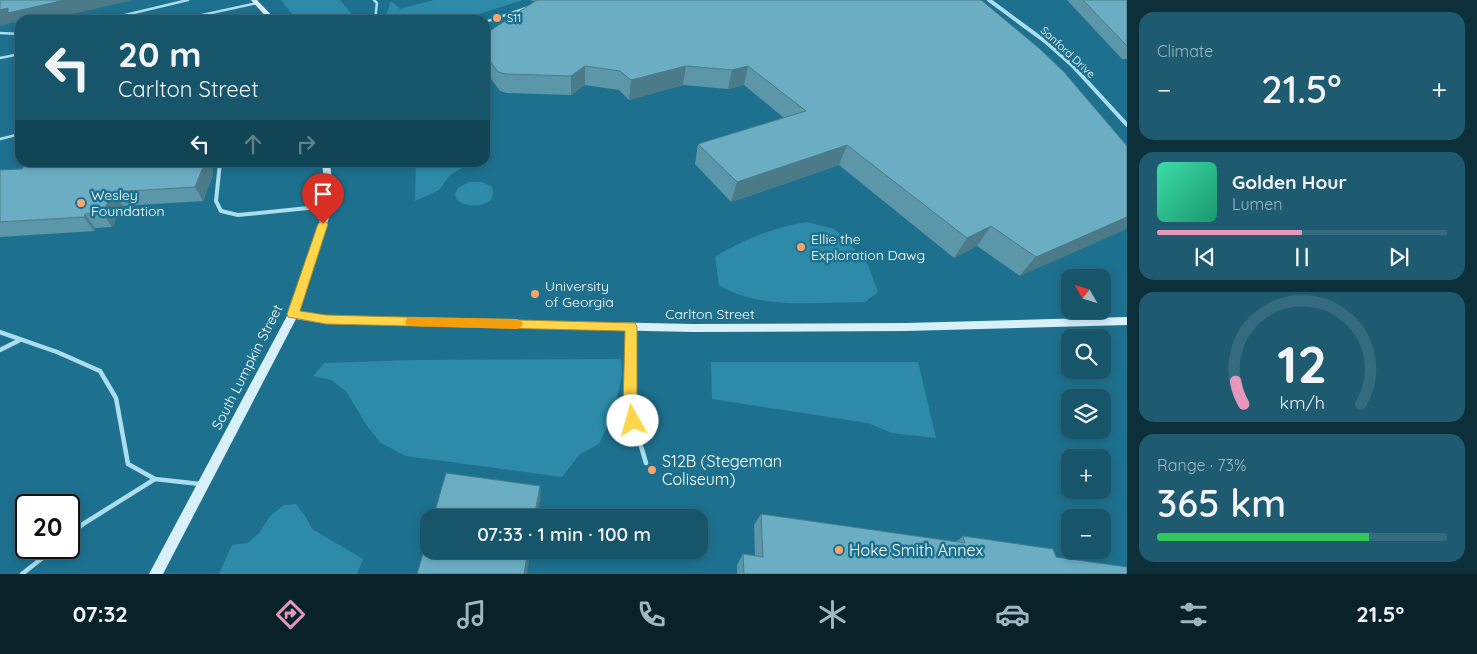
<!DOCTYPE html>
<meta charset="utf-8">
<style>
:root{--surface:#16556a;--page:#1f5b70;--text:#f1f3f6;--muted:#9eb7c1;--line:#356b7e;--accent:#e797bd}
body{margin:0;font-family:Quicksand,sans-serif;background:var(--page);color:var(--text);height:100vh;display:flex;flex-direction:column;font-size:19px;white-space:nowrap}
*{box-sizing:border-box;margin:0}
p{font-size:16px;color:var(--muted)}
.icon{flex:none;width:28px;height:28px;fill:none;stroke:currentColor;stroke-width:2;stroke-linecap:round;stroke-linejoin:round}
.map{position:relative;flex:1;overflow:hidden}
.side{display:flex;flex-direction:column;gap:12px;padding:12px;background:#0c2f3a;width:350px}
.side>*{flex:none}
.hud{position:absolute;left:15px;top:15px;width:475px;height:152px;border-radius:15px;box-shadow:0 2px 8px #0003,0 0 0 1px var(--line);background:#16556a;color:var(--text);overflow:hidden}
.needle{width:32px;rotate:309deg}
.fabs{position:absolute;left:1061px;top:269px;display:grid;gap:10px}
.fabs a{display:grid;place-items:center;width:50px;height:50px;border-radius:10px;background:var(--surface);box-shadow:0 2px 8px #0003,0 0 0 1px var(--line);font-size:25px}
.speed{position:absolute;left:15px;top:494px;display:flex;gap:10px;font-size:25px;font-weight:700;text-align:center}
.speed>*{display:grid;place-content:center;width:65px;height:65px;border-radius:50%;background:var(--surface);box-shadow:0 2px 8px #0003,0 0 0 1px var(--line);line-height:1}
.speed .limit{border:2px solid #111;border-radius:8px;background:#fff;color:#111}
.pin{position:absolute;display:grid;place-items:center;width:42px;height:42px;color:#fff;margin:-51px -21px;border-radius:50% 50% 50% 0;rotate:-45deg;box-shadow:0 0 5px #0007}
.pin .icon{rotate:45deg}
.me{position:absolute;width:55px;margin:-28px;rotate:353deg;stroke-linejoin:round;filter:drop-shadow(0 0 4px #0008)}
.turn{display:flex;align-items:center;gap:18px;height:105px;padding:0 20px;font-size:22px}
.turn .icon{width:65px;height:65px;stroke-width:2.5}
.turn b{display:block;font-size:35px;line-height:42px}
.lanes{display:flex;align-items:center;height:48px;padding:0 20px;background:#0003;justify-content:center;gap:25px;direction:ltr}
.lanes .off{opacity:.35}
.big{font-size:38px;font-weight:600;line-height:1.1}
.side .tile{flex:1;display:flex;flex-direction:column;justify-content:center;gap:8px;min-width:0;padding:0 18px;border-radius:15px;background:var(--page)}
.side .dial{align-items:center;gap:0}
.dial svg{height:130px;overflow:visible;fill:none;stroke:var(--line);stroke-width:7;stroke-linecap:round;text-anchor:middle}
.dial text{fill:var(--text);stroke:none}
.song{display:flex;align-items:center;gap:15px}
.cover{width:60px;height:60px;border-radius:8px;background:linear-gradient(135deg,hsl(160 70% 55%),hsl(160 70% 35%))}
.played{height:5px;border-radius:2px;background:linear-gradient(90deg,var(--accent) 50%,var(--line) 50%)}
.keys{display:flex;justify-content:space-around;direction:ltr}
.heat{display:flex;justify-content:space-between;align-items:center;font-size:28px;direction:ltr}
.charge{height:8px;border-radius:4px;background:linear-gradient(90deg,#34c759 73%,var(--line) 0)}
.trip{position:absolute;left:420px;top:509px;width:288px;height:50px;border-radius:15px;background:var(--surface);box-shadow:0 2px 8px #0003,0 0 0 1px var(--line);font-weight:600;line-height:50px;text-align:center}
.tab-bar{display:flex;height:80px;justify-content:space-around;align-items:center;background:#09222a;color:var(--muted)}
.tab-bar .icon{width:35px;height:35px}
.tab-bar .selected{color:var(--accent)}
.tab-bar b{font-size:22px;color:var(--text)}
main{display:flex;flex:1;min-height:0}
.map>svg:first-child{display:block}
.green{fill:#2d8ba9}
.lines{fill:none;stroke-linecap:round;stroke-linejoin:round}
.lane-far2{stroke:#aadded;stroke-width:2.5}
.lane-far1{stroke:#aadded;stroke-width:4}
.lane{stroke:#aadded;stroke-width:4.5}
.street{stroke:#aadded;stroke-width:4}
.secondary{fill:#d7f0fa;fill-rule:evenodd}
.wall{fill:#5c96a9}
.shaded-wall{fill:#4b7a89}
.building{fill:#6baec4;stroke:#4b7a89}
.route{fill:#ffd54a;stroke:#a68a30}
.slow{fill:#f59e0b}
.poi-dot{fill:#fda468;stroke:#1d718e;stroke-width:2}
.labels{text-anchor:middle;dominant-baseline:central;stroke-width:5;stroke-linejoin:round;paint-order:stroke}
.far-poi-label{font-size:11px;fill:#fff;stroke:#1d718e;text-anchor:start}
.far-street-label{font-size:11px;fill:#fff;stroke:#1d718e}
.poi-label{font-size:14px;fill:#fff;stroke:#1d718e;text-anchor:start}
.street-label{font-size:14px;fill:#fff;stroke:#1d718e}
.near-poi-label{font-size:16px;fill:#fff;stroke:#1d718e;text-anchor:start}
</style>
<main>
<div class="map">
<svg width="1127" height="574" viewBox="0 0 1127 574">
<rect width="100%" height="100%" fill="#1d718e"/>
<path class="green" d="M 281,0 L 340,0 L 351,13 L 352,20 L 297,20 Z
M 434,0 L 523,0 L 460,20 L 384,20 L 391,1 L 400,9 Z
M 416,163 L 416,162 L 470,163 L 449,176 L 439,190 L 415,201 Z
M 469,182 L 482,182 L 492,187 C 499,208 468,209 457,200 L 455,195 L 458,188 Z
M 807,222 L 834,229 L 847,240 L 868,265 L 878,292 L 865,302 C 820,302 758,310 719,285 L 715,257 C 743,239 775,227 807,222 Z
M 621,359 L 622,376 L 613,414 L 599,444 L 580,454 L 562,477 L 406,456 L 381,443 L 367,426 L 346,391 L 331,380 L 313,376 L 324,363 L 415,360 Z
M 711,362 L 918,362 L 936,438 L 892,433 L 868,423 L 712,399 Z
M 296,504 L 306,517 L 312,529 L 363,559 L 357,574 L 219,574 L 232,545 L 248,543 L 260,532 L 270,516 L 284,505 Z"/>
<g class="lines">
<path class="lane-far2" d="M 374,0 L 377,3 L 375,20
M 104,20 L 188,0
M 179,20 L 257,3
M 485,22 L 529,7
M 0,33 L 20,34
M 0,58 L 20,54
M 0,139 L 20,134"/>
<path class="lane-far1" d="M 220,162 L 216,201 L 221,211 L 238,215 L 328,206
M 631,329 L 631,327"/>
<path class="lane" d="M 631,328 L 630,409 L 646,463
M 0,332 L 57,352 L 100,371 L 116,398 L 128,464 L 155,479 L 200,484
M 0,350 L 20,340
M 69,536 L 83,524 L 155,479
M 22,574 L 55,548"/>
<path class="street" d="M 989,0 L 1046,42 L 1072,65 L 1127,125"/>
<path class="secondary" d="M 251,0 L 257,0 L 276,20 L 269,20 Z
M 322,162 L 330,162 L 334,202 L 299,311 L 326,316 L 693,324 L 906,323 L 1127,317 L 1127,325 L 906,331 L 693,332 L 326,324 L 296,319 L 163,574 L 149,574 L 288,314 L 326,202 Z"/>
</g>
<path class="wall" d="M 530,0 L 981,0 L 1127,146 L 1020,276 L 977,246 L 954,258 L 839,165 L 731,202 L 695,164 L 698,144 L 784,118 L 744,85 L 728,89 L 683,85 L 629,100 L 619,90 L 585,85 L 571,95 L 507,93 L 500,91 L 485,71 L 485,34 L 535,2 Z
M 1067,0 L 1127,0 L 1127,59 L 1122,59 Z
M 213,162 L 213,175 L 203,201 L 123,206 L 112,227 L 95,228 L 94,231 L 0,237 L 0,170 L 22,169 L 26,163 Z
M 761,514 L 956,542 L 963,536 L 1127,574 L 737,574 L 737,565 L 743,554 L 755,556 L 754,525 Z"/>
<path class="shaded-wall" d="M 65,0 L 133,0 L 47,20 L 20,20 L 20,26 L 17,27 L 14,22 L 0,26 L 0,10 Z
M 585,66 L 585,85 L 571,95 L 571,76 Z
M 686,66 L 683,85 L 629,100 L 631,80 Z
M 748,66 L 744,85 L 728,89 L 732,70 Z
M 847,145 L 839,165 L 731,202 L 737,182 Z
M 205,162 L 213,162 L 213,175 L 203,201 L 195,187 Z
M 113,192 L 123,206 L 112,227 L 102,213 Z
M 85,214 L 95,228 L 94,231 L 84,217 Z
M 1127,217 L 1127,229 L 1020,276 L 1036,257 Z
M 991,226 L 977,246 L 954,258 L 967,238 Z
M 540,486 L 541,498 L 537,518 L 534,518 Z
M 528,550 L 531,550 L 527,574 L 524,574 Z"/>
<path class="building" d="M 0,0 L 65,0 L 8,13 L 8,8 L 0,10 Z
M 537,0 L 981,0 L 1040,49 L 1064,72 L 1127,146 L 1127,217 L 1036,257 L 991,226 L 967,238 L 847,145 L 737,182 L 698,144 L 806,111 L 748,66 L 732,70 L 686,66 L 631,80 L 620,71 L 585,66 L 571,76 L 506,74 L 498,72 L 485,54 L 485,34 Z
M 1083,0 L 1127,0 L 1127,46 Z
M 28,162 L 205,162 L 195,187 L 113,192 L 102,213 L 85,214 L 84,217 L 0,222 L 0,170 L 22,169 L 26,163 Z
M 446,473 L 540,486 L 534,518 L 433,518 Z
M 761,514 L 965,543 L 963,536 L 1053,549 L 1056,557 L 1127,567 L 1127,574 L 744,574 L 743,554 L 763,557 Z
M 429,534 L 429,550 L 528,550 L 524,574 L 417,574 Z"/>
<path class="route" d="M 323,220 L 328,224 L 300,311 L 326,315 L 635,323 L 637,327 L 637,409 L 640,421 L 638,425 L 633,427 L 629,425 L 623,409 L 625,331 L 326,324 L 288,317 L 287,314 L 318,224 Z"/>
<path class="slow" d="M 411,317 L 517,319 L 521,321 L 523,324 L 521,327 L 517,329 L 411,326 L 407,325 L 405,322 L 407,318 Z"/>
<g class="poi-dot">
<circle cx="497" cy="18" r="5"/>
<circle cx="81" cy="203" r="5"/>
<circle cx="801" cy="247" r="5"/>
<circle cx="535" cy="294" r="5"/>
<circle cx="652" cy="470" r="5"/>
<circle cx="839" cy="550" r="5"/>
</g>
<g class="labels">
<g class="far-poi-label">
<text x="507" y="18">S11</text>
</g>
<g class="far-street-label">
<text transform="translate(1068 52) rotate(43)">Sanford Drive</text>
</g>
<g class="poi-label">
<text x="91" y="195">Wesley<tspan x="91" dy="16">Foundation</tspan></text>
<text x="811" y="239">Ellie the<tspan x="811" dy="16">Exploration Dawg</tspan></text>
<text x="545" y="286">University<tspan x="545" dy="16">of Georgia</tspan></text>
</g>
<g class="street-label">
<text x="710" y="314">Carlton Street</text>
<text transform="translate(247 367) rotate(-63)">South Lumpkin Street</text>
</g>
<g class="near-poi-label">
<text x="662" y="461">S12B (Stegeman<tspan x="662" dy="18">Coliseum)</tspan></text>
<text x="849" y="550">Hoke Smith Annex</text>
</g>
</g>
</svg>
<div class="fabs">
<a><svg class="needle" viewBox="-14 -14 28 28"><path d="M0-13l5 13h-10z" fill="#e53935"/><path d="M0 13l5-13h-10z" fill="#9eb7c1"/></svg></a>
<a><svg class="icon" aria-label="search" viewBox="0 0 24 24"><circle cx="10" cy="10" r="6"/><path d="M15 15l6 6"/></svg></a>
<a><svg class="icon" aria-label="layers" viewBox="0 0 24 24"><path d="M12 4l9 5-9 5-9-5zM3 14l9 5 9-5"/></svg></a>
<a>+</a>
<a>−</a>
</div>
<div class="speed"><div class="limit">20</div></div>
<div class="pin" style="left:323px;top:224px;background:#d93025"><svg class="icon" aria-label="arrive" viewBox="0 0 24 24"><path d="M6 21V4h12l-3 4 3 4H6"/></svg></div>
<svg class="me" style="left:633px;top:421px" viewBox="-20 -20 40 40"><circle r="19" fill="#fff"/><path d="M0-13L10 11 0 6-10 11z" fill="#ffd54a"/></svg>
<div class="trip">07:33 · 1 min · 100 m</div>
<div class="hud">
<div class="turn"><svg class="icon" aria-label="left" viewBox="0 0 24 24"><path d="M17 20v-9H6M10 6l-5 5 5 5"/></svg><div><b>20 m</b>Carlton Street</div></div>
<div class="lanes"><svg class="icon" aria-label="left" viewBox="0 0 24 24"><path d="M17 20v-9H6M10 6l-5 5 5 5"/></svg><svg class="icon off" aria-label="ahead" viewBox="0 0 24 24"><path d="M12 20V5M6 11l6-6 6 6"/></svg><svg class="icon off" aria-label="right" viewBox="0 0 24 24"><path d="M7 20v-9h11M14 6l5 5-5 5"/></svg></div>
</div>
</div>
<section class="side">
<div class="tile"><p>Climate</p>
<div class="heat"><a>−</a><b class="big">21.5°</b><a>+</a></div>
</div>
<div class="tile">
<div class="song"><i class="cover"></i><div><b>Golden Hour</b><p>Lumen</p></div></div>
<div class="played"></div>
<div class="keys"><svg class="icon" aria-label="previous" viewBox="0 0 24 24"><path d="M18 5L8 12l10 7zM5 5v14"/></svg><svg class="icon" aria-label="pause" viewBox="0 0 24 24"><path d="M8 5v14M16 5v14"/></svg><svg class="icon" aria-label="next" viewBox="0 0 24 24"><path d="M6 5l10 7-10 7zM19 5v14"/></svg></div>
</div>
<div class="tile dial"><svg viewBox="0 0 100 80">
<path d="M14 69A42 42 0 1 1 86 69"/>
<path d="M14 69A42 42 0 0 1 9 55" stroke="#e797bd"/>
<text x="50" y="56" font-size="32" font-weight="700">12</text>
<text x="50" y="72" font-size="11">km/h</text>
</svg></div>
<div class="tile"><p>Range · 73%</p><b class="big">365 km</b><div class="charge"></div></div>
</section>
</main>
<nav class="tab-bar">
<b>07:32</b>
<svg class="icon selected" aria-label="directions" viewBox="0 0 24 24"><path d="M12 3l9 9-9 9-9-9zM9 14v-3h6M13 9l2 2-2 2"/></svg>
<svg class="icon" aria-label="music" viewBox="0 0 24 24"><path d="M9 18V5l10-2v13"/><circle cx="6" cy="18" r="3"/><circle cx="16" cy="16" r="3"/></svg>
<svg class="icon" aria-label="phone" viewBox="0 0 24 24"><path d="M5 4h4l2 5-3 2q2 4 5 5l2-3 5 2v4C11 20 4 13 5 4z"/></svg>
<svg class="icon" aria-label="climate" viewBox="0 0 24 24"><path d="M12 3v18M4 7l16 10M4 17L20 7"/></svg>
<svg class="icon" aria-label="car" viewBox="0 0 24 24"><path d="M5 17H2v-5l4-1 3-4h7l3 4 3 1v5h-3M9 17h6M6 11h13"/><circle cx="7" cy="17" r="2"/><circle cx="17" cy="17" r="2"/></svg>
<svg class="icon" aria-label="filters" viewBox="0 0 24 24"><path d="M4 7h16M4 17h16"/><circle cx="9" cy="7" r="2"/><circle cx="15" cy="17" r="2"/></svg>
<b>21.5°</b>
</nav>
